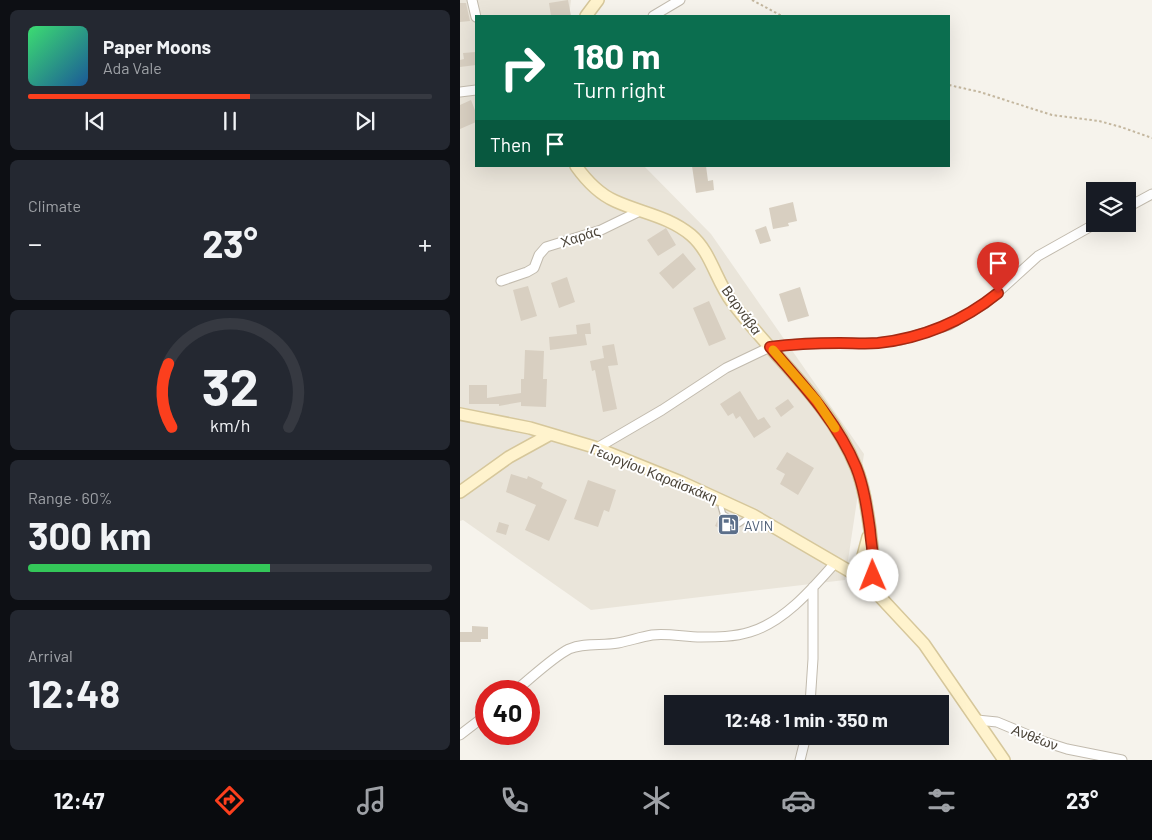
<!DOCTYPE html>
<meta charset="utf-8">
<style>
:root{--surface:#171b24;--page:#242831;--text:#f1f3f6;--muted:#9ea1a6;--line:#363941;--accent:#fc3f1d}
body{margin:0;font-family:Barlow,sans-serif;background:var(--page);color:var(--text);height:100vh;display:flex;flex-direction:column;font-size:19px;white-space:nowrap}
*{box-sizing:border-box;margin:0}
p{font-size:16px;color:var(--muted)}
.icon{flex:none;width:28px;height:28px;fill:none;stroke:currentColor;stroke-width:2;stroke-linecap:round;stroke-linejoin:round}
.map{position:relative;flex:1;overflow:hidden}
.panel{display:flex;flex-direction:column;gap:10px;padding:10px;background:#0d0f14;width:460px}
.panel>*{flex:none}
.banner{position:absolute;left:15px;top:15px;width:475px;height:152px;border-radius:0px;box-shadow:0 5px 20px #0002;background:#0b6e4f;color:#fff;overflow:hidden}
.buttons{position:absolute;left:626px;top:182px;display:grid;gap:10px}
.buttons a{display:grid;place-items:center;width:50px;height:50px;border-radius:0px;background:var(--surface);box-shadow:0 5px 20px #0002;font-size:25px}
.speed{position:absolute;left:15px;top:680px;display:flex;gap:10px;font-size:25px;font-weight:700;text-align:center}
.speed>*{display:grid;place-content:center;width:65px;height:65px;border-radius:50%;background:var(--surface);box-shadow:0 5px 20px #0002;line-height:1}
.speed .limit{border:8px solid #d22;background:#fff;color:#111}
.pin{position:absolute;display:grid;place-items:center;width:42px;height:42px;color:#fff;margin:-51px -21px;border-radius:50% 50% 50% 0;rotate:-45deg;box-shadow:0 0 5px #0007}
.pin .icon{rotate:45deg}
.me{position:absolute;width:55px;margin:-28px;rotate:359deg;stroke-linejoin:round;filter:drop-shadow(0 0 4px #0008)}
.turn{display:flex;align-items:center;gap:18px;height:105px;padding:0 15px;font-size:22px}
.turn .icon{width:65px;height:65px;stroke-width:2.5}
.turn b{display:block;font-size:35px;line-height:42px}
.then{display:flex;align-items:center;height:48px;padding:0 15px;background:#0003;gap:10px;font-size:19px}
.big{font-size:38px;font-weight:700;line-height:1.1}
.panel .tile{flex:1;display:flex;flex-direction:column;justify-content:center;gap:8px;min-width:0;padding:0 18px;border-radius:8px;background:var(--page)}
.panel .dial{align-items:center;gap:0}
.dial svg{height:130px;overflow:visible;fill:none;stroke:var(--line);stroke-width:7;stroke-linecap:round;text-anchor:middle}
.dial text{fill:var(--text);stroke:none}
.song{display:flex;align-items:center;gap:15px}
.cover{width:60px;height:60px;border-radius:8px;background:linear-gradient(135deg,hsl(140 70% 55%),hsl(210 70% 35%))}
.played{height:5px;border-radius:2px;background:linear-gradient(90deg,var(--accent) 55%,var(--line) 55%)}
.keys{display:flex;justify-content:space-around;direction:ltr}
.heat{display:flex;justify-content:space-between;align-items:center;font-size:28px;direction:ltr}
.charge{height:8px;border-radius:4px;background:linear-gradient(90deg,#34c759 60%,var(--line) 0)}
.trip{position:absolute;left:204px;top:695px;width:285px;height:50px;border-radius:0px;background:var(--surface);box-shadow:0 5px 20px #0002;font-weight:700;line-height:50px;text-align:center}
.dock{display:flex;height:80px;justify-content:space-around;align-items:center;background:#090b0e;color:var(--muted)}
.dock .icon{width:35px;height:35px}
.dock .on{color:var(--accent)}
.dock b{font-size:22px;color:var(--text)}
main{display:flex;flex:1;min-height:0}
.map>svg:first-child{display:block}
.residential{fill:#eae5da}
.building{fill:#d8cfc1}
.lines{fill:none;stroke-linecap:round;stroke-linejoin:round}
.lane-casing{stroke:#c2bbae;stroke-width:7}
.street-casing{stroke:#c2bbae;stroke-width:11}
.secondary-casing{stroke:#d6c79b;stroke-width:14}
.path{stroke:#c4b79f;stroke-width:2;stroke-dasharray:2.5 2.5;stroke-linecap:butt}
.lane{stroke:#fff;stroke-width:4.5}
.street{stroke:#fff;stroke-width:9}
.secondary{stroke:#fff3cd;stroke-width:11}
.route-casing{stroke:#a42913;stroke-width:12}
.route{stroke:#fc3f1d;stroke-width:9}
.slow{stroke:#f59e0b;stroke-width:9}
.labels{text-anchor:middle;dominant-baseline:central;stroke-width:4;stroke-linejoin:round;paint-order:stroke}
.street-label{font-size:14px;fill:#4b4439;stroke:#fff}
.service-label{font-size:14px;fill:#4e5e75;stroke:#fff;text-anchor:start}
</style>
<main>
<section class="panel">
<div class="tile">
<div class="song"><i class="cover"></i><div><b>Paper Moons</b><p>Ada Vale</p></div></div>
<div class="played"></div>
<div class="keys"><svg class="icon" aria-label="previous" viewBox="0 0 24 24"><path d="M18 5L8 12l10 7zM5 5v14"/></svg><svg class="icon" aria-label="pause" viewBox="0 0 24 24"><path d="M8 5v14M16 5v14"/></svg><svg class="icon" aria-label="next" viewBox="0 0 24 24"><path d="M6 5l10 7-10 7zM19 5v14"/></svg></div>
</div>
<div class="tile"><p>Climate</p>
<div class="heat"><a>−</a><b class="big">23°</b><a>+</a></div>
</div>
<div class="tile dial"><svg viewBox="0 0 100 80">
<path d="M14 69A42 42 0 1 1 86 69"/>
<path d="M14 69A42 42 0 0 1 12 30" stroke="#fc3f1d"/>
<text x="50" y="56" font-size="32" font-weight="700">32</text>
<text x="50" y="72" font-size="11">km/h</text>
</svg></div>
<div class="tile"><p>Range · 60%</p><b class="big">300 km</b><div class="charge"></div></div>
<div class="tile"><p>Arrival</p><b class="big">12:48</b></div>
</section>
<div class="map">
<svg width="692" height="760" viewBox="0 0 692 760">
<rect width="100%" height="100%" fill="#f6f3ec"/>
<path class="residential" d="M 0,0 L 111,0 L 109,16 L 16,16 L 16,166 L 184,166 L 251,234 L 404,454 L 385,580 L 131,610 L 3,520 L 0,521 Z"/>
<path class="building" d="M 108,0 L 111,16 L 91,16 L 89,3 Z
M 0,3 L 6,3 L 10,21 L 0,22 Z
M 16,52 L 16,65 L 0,67 L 0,60 L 4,59 L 3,53 Z
M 11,100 L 16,113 L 16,122 L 0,129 L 0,105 Z
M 232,166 L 246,166 L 248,181 L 253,180 L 254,190 L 236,193 Z
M 333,202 L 337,221 L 328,223 L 329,226 L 313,229 L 309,208 Z
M 306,226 L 311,241 L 300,244 L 295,230 Z
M 206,228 L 216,245 L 198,256 L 187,240 Z
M 223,253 L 236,269 L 213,289 L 199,273 Z
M 107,277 L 115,302 L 99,308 L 91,283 Z
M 68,286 L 77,316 L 61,321 L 53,290 Z
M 340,287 L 349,316 L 328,322 L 319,294 Z
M 249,301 L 266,339 L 249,346 L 233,308 Z
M 130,323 L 131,334 L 125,334 L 127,345 L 90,350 L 89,337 L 117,334 L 116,325 Z
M 154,344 L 158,365 L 148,366 L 157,409 L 143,412 L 135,370 L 132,371 L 130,361 L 144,358 L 142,346 Z
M 65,350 L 84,351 L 83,379 L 87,379 L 86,407 L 61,406 L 61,402 L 39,406 L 39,404 L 9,404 L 9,385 L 27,385 L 27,398 L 61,393 L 61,379 L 64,379 Z
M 280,391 L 298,420 L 304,417 L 311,427 L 294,438 L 280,416 L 276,419 L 273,413 L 268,416 L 260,404 Z
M 328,399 L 334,407 L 321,417 L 315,408 Z
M 327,452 L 354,468 L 338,495 L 320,484 L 325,474 L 316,469 Z
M 51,474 L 67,479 L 68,476 L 83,483 L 81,488 L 107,500 L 89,541 L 65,530 L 76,505 L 46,492 Z
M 128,480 L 156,490 L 149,512 L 144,510 L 138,527 L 114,519 Z
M 259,517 L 278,528 L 274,535 L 255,526 Z
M 39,522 L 49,525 L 46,535 L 36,532 Z
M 12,626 L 28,627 L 28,639 L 21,639 L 21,642 L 0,642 L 0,632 L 12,632 Z"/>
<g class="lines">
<defs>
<path id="lane" d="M 261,507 L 263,514 L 279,524 L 286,519"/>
<path id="street" d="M 12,0 L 16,17
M 193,16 L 220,0
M 0,92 L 16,90
M 668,207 L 692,194
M 41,281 L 67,272 L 74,268 L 79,255 L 86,247 L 141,230 L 180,211
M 137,448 L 202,410 L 266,368 L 310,347 L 346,343 L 416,343 L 441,340 L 489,325 L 526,303 L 578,256 L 635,224
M 55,691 C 70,679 93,657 109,649 C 125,642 142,646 158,643 C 169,641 180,637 192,635 C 208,633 225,637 241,637 C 257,637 274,637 290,632 C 324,622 352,589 375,563
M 350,704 L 353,659 L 353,587
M 517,720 L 537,722 L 585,742 L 607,749 L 662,760
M 0,735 L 26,715
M 340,760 L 346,736"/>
<path id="secondary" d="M 126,16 L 138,0
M 116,166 C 126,180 139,194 155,201 C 181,213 208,216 231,235 C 251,252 256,281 272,302 C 313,357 370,402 396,467 C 404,487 407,509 410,530 C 412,550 416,566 410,586
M 0,414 L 70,428 L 134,447 L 221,482 L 293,515 L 396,575 L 410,586 L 464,644 L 544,760
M 0,492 L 49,457 L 89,435
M 396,575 L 403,556 L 408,537"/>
</defs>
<use href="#lane" class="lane-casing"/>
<use href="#street" class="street-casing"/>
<use href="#secondary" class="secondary-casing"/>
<path class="path" d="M 292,0 L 322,16
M 489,85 L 520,92 L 592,115 L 639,121 L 661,127 L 692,138"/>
<use href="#lane" class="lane"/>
<use href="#street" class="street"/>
<use href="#secondary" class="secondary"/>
</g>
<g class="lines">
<defs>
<path id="route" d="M 413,576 C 415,560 411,545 410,530 C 407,509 404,487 396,467 C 377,421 342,384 310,347 C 333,344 356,343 380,343 C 392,343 406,344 418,343 C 464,338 502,322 538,293"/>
</defs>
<use href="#route" class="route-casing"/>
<use href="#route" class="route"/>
<path class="slow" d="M 313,350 L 357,401 L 375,428"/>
</g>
<defs>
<symbol id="fuel-square" viewBox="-11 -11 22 22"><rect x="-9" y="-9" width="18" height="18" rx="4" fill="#5c6f8a" stroke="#fff"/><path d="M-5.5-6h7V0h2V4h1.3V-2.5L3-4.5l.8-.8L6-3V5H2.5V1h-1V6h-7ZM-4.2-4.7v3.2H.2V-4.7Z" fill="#fff"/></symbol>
</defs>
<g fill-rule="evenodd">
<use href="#fuel-square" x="256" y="512" width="25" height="25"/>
</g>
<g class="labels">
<g class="street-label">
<text transform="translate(120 236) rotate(-18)">Χαράς</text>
<text transform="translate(282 310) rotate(54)">Βαρνάβα</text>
<text transform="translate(194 473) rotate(22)">Γεωργίου Καραϊσκάκη</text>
<text transform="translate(575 737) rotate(21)">Ανθέων</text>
</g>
<g class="service-label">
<text x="284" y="525">AVIN</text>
</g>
</g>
</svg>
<div class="buttons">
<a><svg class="icon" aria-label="layers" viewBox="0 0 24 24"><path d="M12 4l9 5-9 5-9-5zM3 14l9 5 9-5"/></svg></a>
</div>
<div class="speed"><div class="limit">40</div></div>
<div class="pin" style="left:538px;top:293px;background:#d93025"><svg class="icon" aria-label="arrive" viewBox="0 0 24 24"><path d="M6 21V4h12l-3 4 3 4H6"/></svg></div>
<svg class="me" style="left:413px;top:576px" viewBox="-20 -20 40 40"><circle r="19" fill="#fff"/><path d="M0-13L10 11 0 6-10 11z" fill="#fc3f1d"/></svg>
<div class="trip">12:48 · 1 min · 350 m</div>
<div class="banner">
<div class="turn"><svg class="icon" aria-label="right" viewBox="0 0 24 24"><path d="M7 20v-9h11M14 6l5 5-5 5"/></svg><div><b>180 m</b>Turn right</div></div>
<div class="then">Then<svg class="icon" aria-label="arrive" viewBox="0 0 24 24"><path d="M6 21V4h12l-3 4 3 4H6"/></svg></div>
</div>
</div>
</main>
<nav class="dock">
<b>12:47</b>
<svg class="icon on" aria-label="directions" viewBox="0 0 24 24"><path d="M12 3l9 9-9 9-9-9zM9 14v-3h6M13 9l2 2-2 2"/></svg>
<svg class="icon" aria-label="music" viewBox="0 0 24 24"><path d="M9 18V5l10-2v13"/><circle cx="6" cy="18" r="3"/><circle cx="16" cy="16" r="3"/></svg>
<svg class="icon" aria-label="phone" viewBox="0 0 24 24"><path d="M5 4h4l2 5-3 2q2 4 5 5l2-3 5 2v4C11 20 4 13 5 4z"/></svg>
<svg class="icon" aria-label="climate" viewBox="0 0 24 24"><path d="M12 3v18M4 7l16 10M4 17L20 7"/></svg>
<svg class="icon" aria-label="car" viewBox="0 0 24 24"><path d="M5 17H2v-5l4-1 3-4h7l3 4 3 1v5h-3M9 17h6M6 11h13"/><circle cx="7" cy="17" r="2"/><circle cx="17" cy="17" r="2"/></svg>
<svg class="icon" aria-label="filters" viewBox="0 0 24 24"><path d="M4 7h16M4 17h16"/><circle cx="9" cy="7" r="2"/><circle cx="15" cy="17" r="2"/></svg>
<b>23°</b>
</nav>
